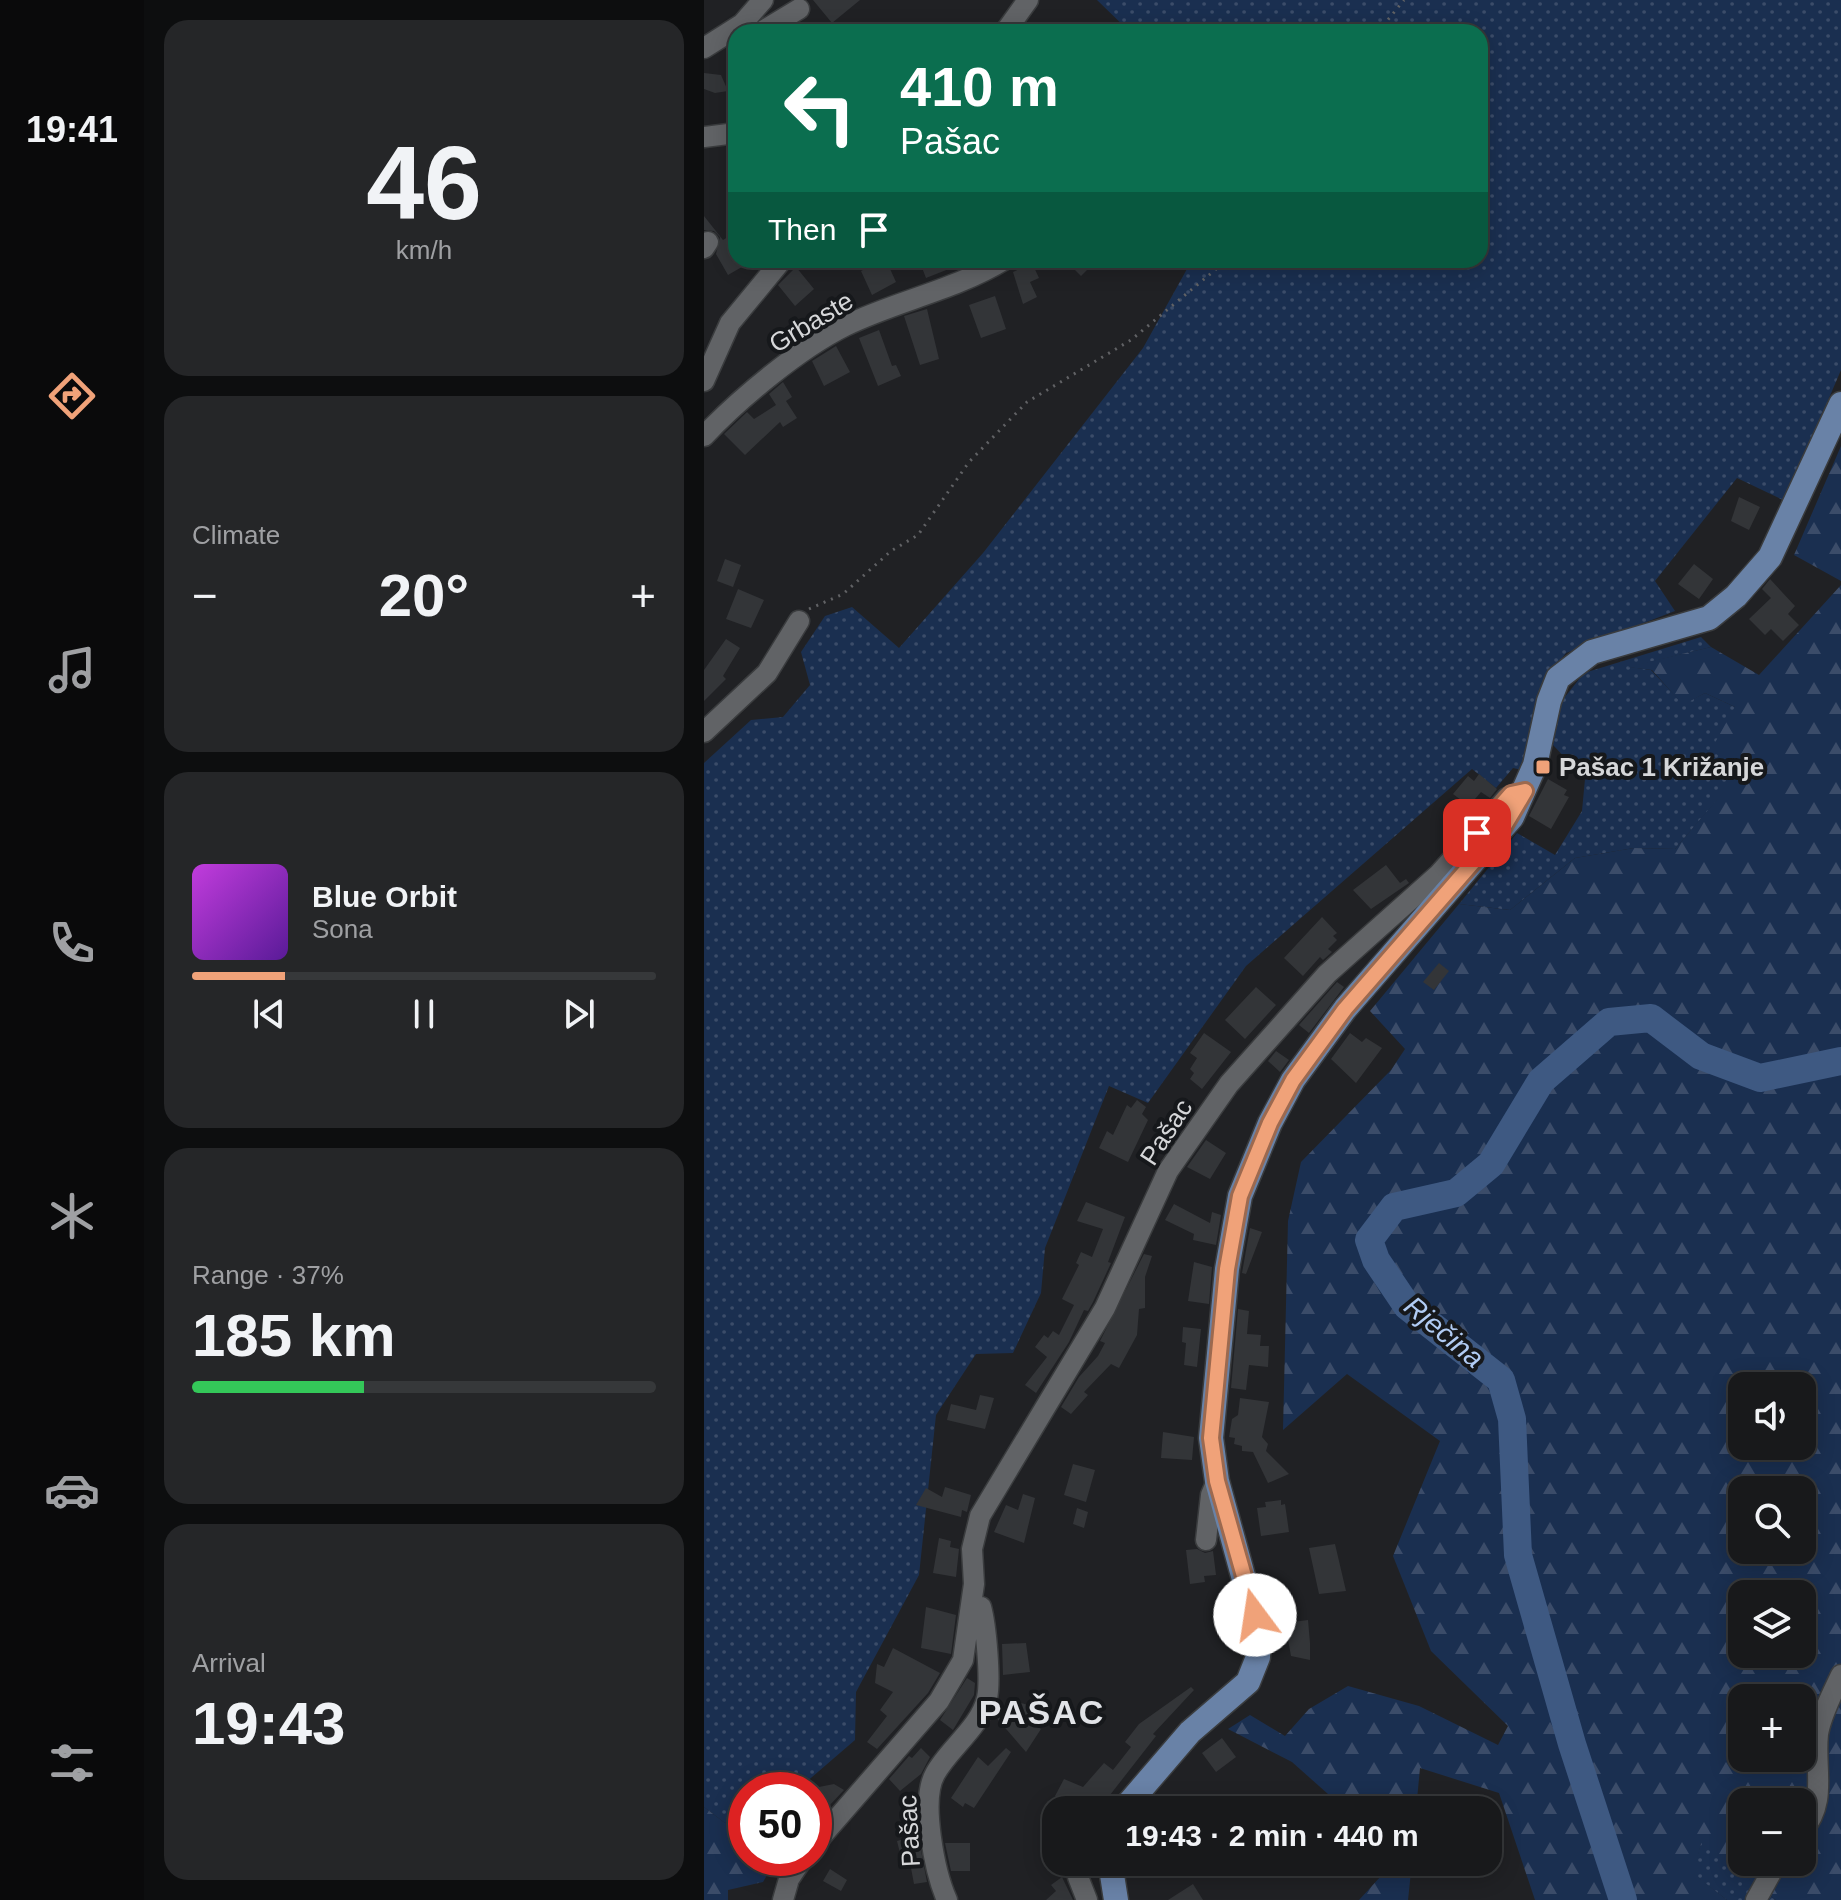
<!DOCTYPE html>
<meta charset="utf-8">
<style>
:root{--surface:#18191b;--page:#252628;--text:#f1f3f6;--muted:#9fa0a3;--line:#36383a;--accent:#f0a279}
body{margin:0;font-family:Helvetica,sans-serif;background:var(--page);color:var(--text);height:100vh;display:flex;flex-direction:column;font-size:30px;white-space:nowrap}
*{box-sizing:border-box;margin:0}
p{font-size:26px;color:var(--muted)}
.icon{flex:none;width:44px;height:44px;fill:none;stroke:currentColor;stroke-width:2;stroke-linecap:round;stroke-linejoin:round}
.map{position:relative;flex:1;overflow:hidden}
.side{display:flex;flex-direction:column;gap:20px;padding:20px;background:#0d0e0f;width:560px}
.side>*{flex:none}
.hud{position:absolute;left:24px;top:24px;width:760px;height:244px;border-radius:24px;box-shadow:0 4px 20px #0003,0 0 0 2px var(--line);background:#0b6e4f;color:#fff;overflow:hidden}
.fabs{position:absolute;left:1024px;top:1372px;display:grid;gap:16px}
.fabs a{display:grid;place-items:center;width:88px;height:88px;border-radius:16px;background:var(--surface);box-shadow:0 4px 20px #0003,0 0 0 2px var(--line);font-size:40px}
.speed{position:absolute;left:24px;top:1772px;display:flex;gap:16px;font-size:40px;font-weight:700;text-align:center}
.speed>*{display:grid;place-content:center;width:104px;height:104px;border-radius:50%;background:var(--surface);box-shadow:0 4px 20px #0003,0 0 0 2px var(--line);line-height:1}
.speed .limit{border:12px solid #d22;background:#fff;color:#111}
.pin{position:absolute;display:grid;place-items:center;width:68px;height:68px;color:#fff;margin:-34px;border-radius:16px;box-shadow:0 4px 12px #0006}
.me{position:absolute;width:88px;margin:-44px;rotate:346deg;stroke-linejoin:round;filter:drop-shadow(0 0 6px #0008)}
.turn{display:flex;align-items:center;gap:28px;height:168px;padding:0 40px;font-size:36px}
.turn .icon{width:104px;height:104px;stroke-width:2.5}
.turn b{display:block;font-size:56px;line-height:68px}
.then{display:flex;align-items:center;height:76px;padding:0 40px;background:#0003;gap:16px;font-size:30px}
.big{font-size:60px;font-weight:600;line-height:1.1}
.side .card{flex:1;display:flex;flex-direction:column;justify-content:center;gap:12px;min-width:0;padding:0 28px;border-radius:24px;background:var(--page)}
.side .dial{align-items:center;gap:0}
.dial b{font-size:104px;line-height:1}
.song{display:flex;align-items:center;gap:24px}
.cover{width:96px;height:96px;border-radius:12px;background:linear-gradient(135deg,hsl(290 70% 55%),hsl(270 70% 35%))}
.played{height:8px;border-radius:4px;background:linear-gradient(90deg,var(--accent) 20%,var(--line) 20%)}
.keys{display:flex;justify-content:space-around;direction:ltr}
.heat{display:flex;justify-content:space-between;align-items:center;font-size:44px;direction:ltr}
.charge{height:12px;border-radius:6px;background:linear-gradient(90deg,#34c759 37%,var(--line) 0)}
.trip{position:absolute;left:338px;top:1796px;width:460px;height:80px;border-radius:24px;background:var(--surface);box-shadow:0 4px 20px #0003,0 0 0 2px var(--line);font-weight:600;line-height:80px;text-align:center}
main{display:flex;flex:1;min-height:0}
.tab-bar{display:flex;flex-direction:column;width:144px;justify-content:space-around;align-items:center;background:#0a0a0b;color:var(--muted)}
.tab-bar .icon{width:56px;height:56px}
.tab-bar .active{color:var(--accent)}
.tab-bar b{font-size:36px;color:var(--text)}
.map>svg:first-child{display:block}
.grass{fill:url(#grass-dots)}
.forest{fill:url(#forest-firs);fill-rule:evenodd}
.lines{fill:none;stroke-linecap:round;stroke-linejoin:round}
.river{stroke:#3e5982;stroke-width:28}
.building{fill:#333538}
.minor-casing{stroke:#3a3c3e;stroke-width:23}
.major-casing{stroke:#3a3c3e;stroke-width:27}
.path{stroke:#616265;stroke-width:3;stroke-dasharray:2 6;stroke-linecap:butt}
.minor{stroke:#616366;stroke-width:20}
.major{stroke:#6982a7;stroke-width:24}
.route-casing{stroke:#9c694f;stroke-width:20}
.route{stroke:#f0a279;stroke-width:14}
.poi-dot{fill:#f0a279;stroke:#16181b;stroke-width:3}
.labels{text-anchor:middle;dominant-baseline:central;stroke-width:8;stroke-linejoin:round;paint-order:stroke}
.street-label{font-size:26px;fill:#d6d7d9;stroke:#16181b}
.poi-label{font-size:26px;font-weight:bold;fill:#d6d7d9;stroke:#16181b;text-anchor:start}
.water-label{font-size:28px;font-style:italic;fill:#b1ccf4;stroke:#16181b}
.district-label{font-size:34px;font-weight:bold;letter-spacing:2px;fill:#e1e3e7;stroke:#16181b}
</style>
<main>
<nav class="tab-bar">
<b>19:41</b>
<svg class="icon active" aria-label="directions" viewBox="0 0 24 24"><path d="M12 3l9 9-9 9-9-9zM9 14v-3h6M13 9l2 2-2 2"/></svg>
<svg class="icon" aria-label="music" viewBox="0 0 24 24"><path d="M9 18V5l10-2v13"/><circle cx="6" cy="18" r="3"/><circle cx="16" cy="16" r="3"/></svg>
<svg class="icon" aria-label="phone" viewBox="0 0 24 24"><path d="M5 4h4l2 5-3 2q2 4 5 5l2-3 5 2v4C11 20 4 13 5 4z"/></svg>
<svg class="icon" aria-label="climate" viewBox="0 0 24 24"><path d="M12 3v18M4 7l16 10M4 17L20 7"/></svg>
<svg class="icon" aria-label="car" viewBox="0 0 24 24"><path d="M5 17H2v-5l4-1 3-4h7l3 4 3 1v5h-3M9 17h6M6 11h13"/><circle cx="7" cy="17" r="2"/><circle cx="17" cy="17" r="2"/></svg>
<svg class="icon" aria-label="filters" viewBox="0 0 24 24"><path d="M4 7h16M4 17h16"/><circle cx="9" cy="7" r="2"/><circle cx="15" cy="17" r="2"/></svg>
</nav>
<section class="side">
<div class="card dial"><b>46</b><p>km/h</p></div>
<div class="card"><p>Climate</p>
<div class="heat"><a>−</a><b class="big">20°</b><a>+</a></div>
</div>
<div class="card">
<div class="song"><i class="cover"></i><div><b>Blue Orbit</b><p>Sona</p></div></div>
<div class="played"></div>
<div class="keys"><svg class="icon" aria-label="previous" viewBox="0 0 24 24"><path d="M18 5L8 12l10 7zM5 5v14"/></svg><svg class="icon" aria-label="pause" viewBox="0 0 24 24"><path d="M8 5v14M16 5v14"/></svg><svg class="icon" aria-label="next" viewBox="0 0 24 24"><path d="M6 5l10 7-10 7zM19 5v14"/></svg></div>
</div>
<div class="card"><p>Range · 37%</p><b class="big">185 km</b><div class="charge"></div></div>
<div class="card"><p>Arrival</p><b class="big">19:43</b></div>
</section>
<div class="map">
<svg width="1137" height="1900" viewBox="0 0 1137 1900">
<defs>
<pattern id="grass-dots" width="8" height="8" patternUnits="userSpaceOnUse" patternTransform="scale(2)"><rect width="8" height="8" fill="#1a2f50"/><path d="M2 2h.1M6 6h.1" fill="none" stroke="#3b4c69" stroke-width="1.8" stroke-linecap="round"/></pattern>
<pattern id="forest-firs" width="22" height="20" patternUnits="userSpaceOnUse" patternTransform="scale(2)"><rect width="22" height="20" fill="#1a2f50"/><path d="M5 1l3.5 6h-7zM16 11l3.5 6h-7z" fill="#3b4c69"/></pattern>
</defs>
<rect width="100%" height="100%" fill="#202124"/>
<path class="grass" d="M 393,0 L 1137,0 L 1137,370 L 1081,501 L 1033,478 L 951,581 L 971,611 L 862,653 L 842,679 L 818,770 L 809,768 L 792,788 L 768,769 L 542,966 L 444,1103 L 405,1086 L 341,1248 L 337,1293 L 309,1353 L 272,1354 L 232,1415 L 215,1575 L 152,1692 L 151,1740 L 93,1790 L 42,1790 L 42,1817 L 21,1823 L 0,1807 L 0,763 L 47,720 L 79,717 L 106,685 L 97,652 L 121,616 L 148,607 L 195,648 L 279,553 L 439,348 L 488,260 L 776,260 L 776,32 L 426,32 Z
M 997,637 L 1007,647 L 926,667 L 947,670 L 979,704 L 1001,693 L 1031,707 L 1033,777 L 971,849 L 930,848 L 871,858 L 806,910 L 755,904 L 813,833 L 851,855 L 878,811 L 881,779 L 849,745 L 856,703 L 880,673 Z
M 997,1842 L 1072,1900 L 1023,1900 L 989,1874 Z"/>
<path class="forest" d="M 1137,446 L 1137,581 L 1090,555 Z
M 1137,585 L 1137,1900 L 1072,1900 L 997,1843 L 990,1874 L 1023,1900 L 831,1900 L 795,1793 L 716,1768 L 712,1810 L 642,1810 L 588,1762 L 524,1729 L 546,1715 L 581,1736 L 605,1709 L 644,1686 L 715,1706 L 794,1745 L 804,1726 L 727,1651 L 689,1556 L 736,1441 L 643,1374 L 579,1430 L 584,1221 L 597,1162 L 687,1070 L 701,1049 L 666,1011 L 755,904 L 806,910 L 871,858 L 930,848 L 971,849 L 1032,777 L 1008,748 L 1031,707 L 1001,693 L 979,705 L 948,670 L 923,667 L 1007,647 L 1055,675 ZM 1038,1386 L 1098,1386 L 1098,1446 L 1038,1446 ZM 1038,1490 L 1098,1490 L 1098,1550 L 1038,1550 ZM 1038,1594 L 1098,1594 L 1098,1654 L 1038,1654 ZM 1038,1698 L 1098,1698 L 1098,1758 L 1038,1758 ZM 1038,1802 L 1098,1802 L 1098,1862 L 1038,1862 Z
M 0,1807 L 21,1823 L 42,1817 L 42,1858 L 73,1858 L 59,1882 L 24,1890 L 24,1900 L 0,1900 Z
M 684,1862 L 708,1862 L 704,1900 L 655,1900 L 678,1875 Z"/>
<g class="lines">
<path class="river" d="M 919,1900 L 868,1744 L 814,1555 L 808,1419 L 797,1380 L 703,1306 L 672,1260 L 665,1240 L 690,1207 L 752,1193 L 787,1164 L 837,1081 L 905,1022 L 947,1018 L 997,1056 L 1056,1078 L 1137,1061"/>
</g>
<path class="building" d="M 109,0 L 156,0 L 128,23 Z
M 0,73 L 17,75 L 24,91 L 11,93 L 0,89 Z
M 0,216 L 19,240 L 32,232 L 32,260 L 50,260 L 24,275 L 12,254 L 16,237 L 10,231 L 0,230 Z
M 178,260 L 182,260 L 192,282 L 168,295 L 157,271 Z
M 215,260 L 265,260 L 265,261 L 222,278 Z
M 361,260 L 393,260 L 377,276 Z
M 328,263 L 335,278 L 326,282 L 333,297 L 319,304 L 309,272 Z
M 92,267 L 110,289 L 91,306 L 74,285 Z
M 291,296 L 302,329 L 277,338 L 265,305 Z
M 223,309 L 235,359 L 216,365 L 200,316 Z
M 175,330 L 188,366 L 192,365 L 197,376 L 174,386 L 155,338 Z
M 132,346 L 146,372 L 120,386 L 108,361 Z
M 79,382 L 88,397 L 82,401 L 93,418 L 79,427 L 76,422 L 41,455 L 20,434 L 43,412 L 50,419 L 72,405 L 65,394 Z
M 1035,497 L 1056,507 L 1045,530 L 1027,521 Z
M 21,559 L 37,565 L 29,587 L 13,581 Z
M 990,564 L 1009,579 L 995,599 L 974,584 Z
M 1066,579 L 1091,606 L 1084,614 L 1095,625 L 1079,641 L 1067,629 L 1061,635 L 1045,619 L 1067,598 L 1058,589 Z
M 34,589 L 60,600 L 47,628 L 22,619 Z
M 22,639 L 36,648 L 19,676 L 22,679 L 0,701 L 0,670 Z
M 775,774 L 793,789 L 786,798 L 777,792 L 765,806 L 749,794 L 764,776 L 770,781 Z
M 844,779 L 863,790 L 860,795 L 865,797 L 847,829 L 825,816 Z
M 682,865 L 696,883 L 702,879 L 705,883 L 667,909 L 649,890 Z
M 618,917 L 633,933 L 629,936 L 633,940 L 624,949 L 628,952 L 619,960 L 616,957 L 599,976 L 580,958 Z
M 735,963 L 745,971 L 730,990 L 719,982 Z
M 633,982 L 640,987 L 605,1033 L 595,1025 Z
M 552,987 L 572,1005 L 541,1039 L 521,1020 Z
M 500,1033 L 527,1052 L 498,1089 L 486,1079 L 490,1073 L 486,1069 L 493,1058 L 486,1053 Z
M 646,1033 L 658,1042 L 662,1038 L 678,1048 L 652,1083 L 627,1059 Z
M 572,1051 L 585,1060 L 576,1072 L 564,1061 Z
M 433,1100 L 442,1107 L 438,1114 L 444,1120 L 424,1162 L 395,1148 L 403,1131 L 409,1135 L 423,1105 L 427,1108 Z
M 502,1140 L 522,1153 L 506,1179 L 483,1167 Z
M 382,1202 L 421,1217 L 404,1262 L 407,1263 L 389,1302 L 384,1311 L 380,1310 L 365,1342 L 332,1393 L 321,1385 L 343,1357 L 331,1347 L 340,1335 L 344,1338 L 349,1331 L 355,1335 L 370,1305 L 358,1299 L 375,1265 L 372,1263 L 377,1252 L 388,1257 L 399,1229 L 373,1221 Z
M 470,1204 L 506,1223 L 508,1212 L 517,1215 L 512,1245 L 489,1240 L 490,1234 L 461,1220 Z
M 546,1228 L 558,1232 L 542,1274 L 538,1273 Z
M 440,1254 L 448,1256 L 441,1277 L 441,1308 L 435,1309 L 433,1335 L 415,1368 L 407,1364 L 380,1392 L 384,1395 L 367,1414 L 357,1407 L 375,1377 L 394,1356 L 401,1343 L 396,1341 Z
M 490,1262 L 508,1267 L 505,1304 L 484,1301 Z
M 534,1309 L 545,1311 L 543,1334 L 557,1335 L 556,1346 L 565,1346 L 564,1367 L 545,1365 L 542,1390 L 527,1388 Z
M 479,1327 L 497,1329 L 493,1367 L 480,1365 L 482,1343 L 478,1342 Z
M 276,1395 L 290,1398 L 281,1429 L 243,1420 L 247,1404 L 272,1410 Z
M 536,1398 L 565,1402 L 558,1437 L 564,1444 L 562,1451 L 585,1474 L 564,1483 L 549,1452 L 538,1451 L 538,1446 L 530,1444 L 531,1438 L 525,1437 L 528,1419 L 534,1415 Z
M 459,1432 L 490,1437 L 488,1460 L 457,1458 Z
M 369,1464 L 391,1470 L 382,1502 L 360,1495 Z
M 241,1487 L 267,1495 L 263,1512 L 258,1510 L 257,1517 L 212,1505 L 222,1488 L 238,1497 Z
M 319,1494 L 331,1498 L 320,1543 L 290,1532 L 302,1505 L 314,1510 Z
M 577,1500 L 577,1505 L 581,1504 L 585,1532 L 557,1536 L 553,1508 L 562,1507 L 561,1502 Z
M 373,1508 L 384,1512 L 380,1528 L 369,1524 Z
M 235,1538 L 247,1541 L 246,1547 L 255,1549 L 252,1577 L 229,1573 Z
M 631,1544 L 642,1591 L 615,1594 L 605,1548 Z
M 493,1549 L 501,1553 L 509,1551 L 512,1575 L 500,1576 L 501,1582 L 486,1584 L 482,1550 Z
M 570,1581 L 577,1611 L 566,1617 L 558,1584 Z
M 222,1607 L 252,1615 L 247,1654 L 217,1648 Z
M 604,1620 L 606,1643 L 606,1660 L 587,1656 L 581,1623 Z
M 322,1643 L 326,1672 L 299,1675 L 298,1644 Z
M 189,1648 L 236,1673 L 224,1693 L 173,1749 L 163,1742 L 183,1716 L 176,1710 L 189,1692 L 171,1683 L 173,1664 L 180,1667 Z
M 263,1678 L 271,1683 L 270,1695 L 249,1730 L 236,1720 Z
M 487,1687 L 490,1690 L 449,1734 L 452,1736 L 406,1795 L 410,1798 L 404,1810 L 371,1810 L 351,1796 L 360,1779 L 379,1787 L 400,1763 L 409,1770 L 427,1747 L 421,1742 L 435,1724 Z
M 313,1702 L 336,1708 L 331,1725 L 337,1729 L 322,1752 L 290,1715 L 292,1713 L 309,1717 Z
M 518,1738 L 532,1757 L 512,1772 L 498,1753 Z
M 217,1748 L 226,1757 L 217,1774 L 196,1791 L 185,1779 L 205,1756 L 208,1758 Z
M 302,1748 L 307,1752 L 270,1808 L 261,1803 L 259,1807 L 247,1798 L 274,1757 L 284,1766 Z
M 130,1784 L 140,1790 L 110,1822 L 110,1788 Z
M 214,1835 L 223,1882 L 210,1884 L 207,1868 L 200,1869 L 193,1841 Z
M 241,1843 L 266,1843 L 266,1871 L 247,1871 Z
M 126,1869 L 143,1880 L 137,1891 L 119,1881 Z
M 358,1877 L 369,1900 L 342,1900 L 352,1891 L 347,1885 Z
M 489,1884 L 499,1900 L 464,1900 Z"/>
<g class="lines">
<defs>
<path id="minor" d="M 57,32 L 95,9
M 301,32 L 324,0
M 0,48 L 38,24 L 59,0
M 0,137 L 32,133
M 0,248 L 4,242
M 0,381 L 26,323 L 78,260
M 0,436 C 36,398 95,349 141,326 C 192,301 251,290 300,260
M 0,732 L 63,673 L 95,621
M 502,1540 L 507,1495 L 513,1481
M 1098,1831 C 1124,1802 1110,1769 1114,1734 C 1117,1715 1129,1692 1137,1675
M 110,1845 L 235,1701 L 259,1660 L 270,1584 L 268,1549 L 276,1516 L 401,1308 L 464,1171 L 525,1084 L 623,974 L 735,874 L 803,798 L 821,791
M 374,1862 L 374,1877 L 383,1900
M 79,1900 L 85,1879 L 99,1858
M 243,1900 C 231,1873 216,1801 231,1774 C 245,1748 276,1728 283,1698 C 287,1680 282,1625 277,1607
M 1052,1900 L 1073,1862"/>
<path id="major" d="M 419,1810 L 486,1732 L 544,1682 L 554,1657 L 555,1634 L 513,1481 L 507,1438 L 523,1269 L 536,1196 L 566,1123 L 589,1080 L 641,1009 L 808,817 L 831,765 L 845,701 L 854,678 L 888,652 L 1005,618 L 1032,596 L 1066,557 L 1137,404
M 406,1862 L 412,1900"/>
</defs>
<use href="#minor" class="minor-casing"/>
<use href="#major" class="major-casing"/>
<path class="path" d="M 674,32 L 700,0
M 105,609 L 139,594 L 187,551 L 214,535 L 265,462 L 323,402 L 427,340 L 523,260"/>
<use href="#minor" class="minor"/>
<use href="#major" class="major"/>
</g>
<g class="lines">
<defs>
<path id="route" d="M 551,1615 L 513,1481 L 507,1438 L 523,1269 L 536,1196 L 566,1123 L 589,1080 L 641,1009 L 799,828 L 821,791 L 807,794 L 773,833"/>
</defs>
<use href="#route" class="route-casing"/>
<use href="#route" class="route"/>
</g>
<rect class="poi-dot" x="831" y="759" width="16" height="16" rx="4"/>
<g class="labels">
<g class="street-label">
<text transform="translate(107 322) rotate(-31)">Grbaste</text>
<text transform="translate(462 1132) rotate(-57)">Pašac</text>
<text transform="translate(205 1831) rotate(-93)">Pašac</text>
</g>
<g class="poi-label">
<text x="855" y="767">Pašac 1 Križanje</text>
</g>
<g class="water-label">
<text transform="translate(740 1332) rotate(40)">Rječina</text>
</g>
<g class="district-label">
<text x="338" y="1712">PAŠAC</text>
</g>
</g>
</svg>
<div class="fabs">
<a><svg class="icon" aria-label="sound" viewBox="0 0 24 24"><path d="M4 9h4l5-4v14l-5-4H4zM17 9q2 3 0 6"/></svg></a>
<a><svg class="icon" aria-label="search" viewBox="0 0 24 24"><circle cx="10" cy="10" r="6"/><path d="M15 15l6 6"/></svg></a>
<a><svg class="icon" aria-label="layers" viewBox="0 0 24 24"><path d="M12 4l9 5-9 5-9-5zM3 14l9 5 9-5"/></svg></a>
<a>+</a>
<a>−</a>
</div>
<div class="speed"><div class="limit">50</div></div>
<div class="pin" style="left:773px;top:833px;background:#d93025"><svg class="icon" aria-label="arrive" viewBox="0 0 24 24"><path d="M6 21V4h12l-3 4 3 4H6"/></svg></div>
<svg class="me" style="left:551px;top:1615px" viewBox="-20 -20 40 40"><circle r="19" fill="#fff"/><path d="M0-13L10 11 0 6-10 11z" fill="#f0a279"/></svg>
<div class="trip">19:43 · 2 min · 440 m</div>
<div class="hud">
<div class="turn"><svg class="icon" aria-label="left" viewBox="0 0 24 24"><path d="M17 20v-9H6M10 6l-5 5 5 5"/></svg><div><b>410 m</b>Pašac</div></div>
<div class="then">Then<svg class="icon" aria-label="arrive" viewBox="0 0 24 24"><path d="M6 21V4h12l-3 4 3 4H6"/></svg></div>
</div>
</div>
</main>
